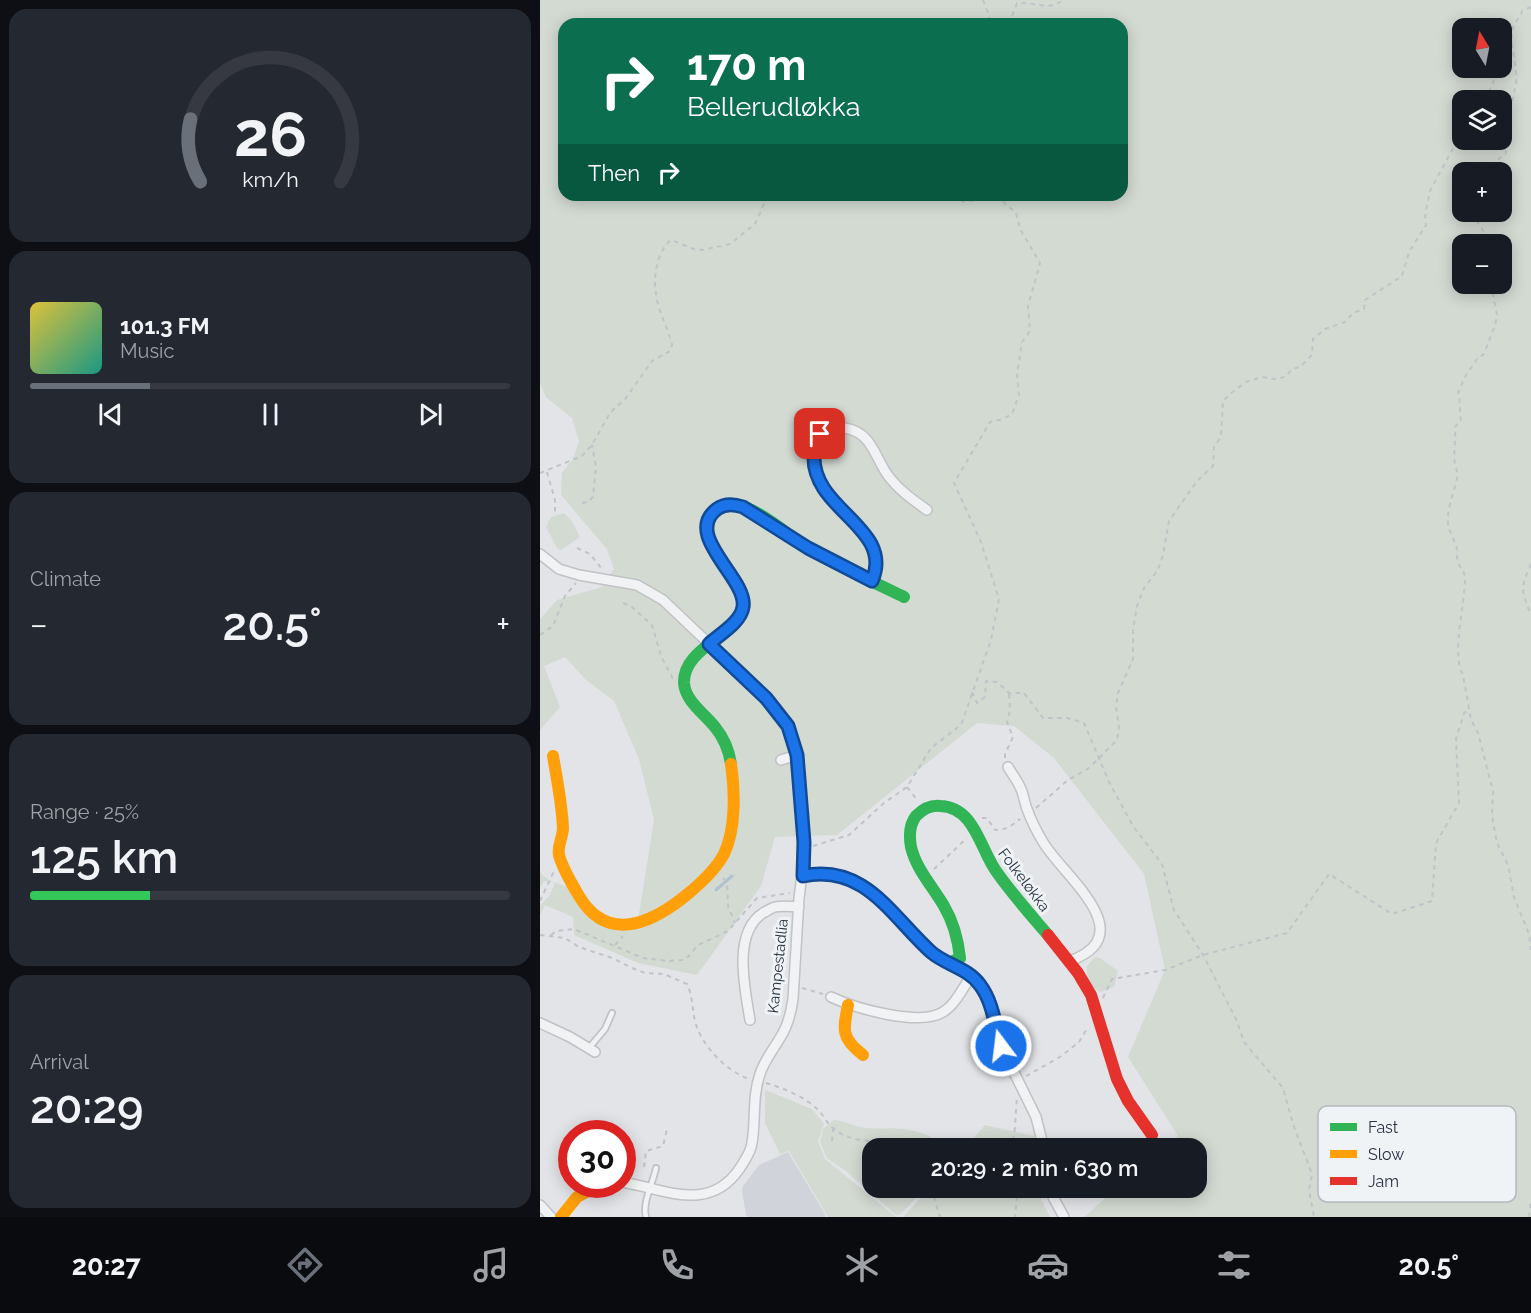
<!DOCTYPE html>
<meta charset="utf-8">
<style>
:root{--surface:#171b24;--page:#242831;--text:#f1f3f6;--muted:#9ea1a6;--line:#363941;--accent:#6a707a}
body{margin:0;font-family:Raleway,sans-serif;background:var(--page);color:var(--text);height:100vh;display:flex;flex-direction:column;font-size:22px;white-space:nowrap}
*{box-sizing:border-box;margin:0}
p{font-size:20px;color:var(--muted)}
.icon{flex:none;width:33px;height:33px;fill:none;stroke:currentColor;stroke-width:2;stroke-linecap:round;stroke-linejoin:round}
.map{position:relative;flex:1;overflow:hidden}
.drawer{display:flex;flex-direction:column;gap:9px;padding:9px;background:#0d0f14;width:540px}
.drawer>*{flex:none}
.top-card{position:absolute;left:18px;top:18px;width:570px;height:183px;border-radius:18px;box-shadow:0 3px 15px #0003;background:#0b6e4f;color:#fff;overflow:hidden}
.needle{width:39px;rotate:350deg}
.fabs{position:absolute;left:912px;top:18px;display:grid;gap:12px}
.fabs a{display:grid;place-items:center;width:60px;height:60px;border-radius:12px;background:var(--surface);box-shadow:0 3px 15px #0003;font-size:30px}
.speed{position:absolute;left:18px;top:1120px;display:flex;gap:12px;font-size:30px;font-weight:700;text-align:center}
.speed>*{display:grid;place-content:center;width:78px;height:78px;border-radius:50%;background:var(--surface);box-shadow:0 3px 15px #0003;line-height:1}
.speed .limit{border:9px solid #d22;background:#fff;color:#111}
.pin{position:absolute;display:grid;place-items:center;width:51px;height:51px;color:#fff;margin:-26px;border-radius:12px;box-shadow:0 3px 9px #0006}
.me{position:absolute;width:66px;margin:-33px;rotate:345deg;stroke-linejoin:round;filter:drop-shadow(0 0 4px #0008)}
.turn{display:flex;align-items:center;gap:21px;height:126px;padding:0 30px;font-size:27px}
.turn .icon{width:78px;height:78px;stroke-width:2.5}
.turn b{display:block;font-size:42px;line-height:51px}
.then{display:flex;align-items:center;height:57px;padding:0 30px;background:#0003;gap:12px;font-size:22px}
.big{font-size:45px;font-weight:600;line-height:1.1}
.drawer .widget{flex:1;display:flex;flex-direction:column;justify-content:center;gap:9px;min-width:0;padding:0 21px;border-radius:18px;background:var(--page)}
.drawer .dial{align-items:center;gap:0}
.dial svg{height:156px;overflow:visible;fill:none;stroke:var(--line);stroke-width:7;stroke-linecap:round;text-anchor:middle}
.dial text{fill:var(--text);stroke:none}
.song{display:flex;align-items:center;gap:18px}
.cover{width:72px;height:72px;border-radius:9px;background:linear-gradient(135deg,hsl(50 70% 55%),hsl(170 70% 35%))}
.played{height:6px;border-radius:3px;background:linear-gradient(90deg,var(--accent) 25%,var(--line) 25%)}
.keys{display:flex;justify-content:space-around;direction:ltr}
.heat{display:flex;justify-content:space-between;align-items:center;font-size:33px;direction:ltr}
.charge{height:9px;border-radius:4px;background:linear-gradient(90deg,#34c759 25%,var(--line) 0)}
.trip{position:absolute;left:322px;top:1138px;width:345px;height:60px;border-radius:18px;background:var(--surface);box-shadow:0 3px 15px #0003;font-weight:600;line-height:60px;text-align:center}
.menu{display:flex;height:96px;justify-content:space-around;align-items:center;background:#090b0e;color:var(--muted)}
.menu .icon{width:42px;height:42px}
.menu .selected{color:var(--accent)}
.menu b{font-size:27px;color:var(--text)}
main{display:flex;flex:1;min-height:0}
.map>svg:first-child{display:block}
.built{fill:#d0d4da}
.green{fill:#d3dad2;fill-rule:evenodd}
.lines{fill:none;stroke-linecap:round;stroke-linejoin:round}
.stream{stroke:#b0c2d1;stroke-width:3}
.lane-casing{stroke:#c0c2c5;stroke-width:8}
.street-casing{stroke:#c0c2c5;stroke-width:12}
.path{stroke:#c0c3c7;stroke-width:2;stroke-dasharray:4.5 4.5;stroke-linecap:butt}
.lane{stroke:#f1f2f3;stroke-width:4.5}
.street{stroke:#f1f2f3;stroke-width:9}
.fast{stroke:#30b455;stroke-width:12}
.slow{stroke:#ff9f0a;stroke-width:12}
.jam{stroke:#e5322d;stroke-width:12}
.route-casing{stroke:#114b97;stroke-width:15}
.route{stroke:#1a73e8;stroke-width:10}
.labels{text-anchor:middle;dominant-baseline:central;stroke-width:6;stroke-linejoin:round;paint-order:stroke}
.street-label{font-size:15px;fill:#293240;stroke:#eff3f6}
.key{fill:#eff3f6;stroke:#b4b9bf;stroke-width:1.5}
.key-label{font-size:16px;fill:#293240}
</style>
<main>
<section class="drawer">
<div class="widget dial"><svg viewBox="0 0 100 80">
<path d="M14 69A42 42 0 1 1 86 69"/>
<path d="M14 69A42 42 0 0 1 9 37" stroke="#6a707a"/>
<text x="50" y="56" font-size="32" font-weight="700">26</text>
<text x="50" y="72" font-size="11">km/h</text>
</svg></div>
<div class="widget">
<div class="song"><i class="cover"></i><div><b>101.3 FM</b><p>Music</p></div></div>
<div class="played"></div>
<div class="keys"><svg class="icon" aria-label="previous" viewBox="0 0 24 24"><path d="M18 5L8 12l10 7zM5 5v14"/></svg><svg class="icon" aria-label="pause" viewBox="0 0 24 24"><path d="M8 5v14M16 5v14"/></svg><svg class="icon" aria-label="next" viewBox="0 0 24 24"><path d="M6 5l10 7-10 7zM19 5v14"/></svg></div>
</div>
<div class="widget"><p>Climate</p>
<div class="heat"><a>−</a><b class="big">20.5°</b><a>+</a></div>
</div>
<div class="widget"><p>Range · 25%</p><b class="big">125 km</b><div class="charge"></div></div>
<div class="widget"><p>Arrival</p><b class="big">20:29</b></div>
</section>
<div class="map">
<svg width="991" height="1217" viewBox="0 0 991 1217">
<rect width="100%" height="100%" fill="#e2e4e7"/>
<path class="built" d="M 248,1152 L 285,1214 L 285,1217 L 208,1217 L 206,1215 L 202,1191 L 203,1186 L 219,1165 Z"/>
<path class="green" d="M 0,0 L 991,0 L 991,1217 L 544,1217 L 577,1188 L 657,1188 L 657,1149 L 623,1149 L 638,1136 L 588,1057 L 625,970 L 604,874 L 514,758 L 474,726 L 437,723 L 297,835 L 235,837 L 221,886 L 157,975 L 98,963 L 34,935 L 33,917 L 5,905 L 0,915 L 0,906 L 10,895 L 15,883 L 5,881 L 0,887 L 0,870 L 1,874 L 10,881 L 28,887 L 77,929 L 97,927 L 114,820 L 99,759 L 74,701 L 45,679 L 25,657 L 4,666 L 20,707 L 0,730 L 0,619 L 17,600 L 62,587 L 74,569 L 67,549 L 21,495 L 22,473 L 33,459 L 39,441 L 32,418 L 6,397 L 0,384 ZM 24,24 L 582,24 L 582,195 L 24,195 ZM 922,28 L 962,28 L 962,68 L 922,68 ZM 922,100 L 962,100 L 962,140 L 922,140 ZM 922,172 L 962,172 L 962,212 L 922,212 ZM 922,244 L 962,244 L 962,284 L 922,284 Z
M 24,513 L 31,520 L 40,537 L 21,550 L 17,548 L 6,527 L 11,517 Z
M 555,957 L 560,958 L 578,971 L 574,987 L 560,992 C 550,986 546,978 547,966 Z
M 225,1090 L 272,1109 L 284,1124 L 278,1141 L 285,1159 L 356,1217 L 288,1217 L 249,1151 L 240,1154 L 225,1123 Z
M 294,1120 C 305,1121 315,1127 326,1128 C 354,1130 364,1125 391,1137 L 396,1149 L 333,1149 L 333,1188 L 385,1188 L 361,1214 L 356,1215 L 307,1172 L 287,1158 L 280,1142 L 283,1129 Z
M 445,1125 L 494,1136 L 496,1149 L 425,1149 Z
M 390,1188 L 500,1188 L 501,1199 L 510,1217 L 363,1217 Z"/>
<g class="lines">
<path class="stream" d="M 176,890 L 192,876"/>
<defs>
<path id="lane" d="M 49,1048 L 65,1029 L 72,1013
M 106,1217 C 102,1203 113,1183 116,1168"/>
<path id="street" d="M 0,554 L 19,569 L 39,575 L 97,585 L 123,600 L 226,698 L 248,726 L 257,752 L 264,859 L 259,898 L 253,999 C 251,1013 248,1026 240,1038 C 233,1050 224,1061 220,1074 C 212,1097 216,1120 212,1143 C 211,1152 205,1160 200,1168 C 169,1214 125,1189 82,1182
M 332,581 C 337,568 338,554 331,541 C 327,535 321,530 315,525 C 293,501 273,486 275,451 C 275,442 278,433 287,429 C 293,426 299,427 305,428 C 333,433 334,457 349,477 C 360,491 373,500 387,510
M 241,760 L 257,755
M 468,767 C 472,774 477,780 480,787 C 484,794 484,802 487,809 C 491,820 497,832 503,842 C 523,876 603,934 530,961
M 263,876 L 281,874 L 299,876 L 322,885 L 334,893 L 392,953 L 423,970 L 440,984 L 452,1009 L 461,1046 L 496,1117 L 504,1149
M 291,997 C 315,1008 379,1027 403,1012 C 415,1005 423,988 431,976
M 210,1020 C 205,989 192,933 223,913 C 227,911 231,908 235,907 C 243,905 252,907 259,907
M 0,1023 L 30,1037 L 55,1052
M 511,1188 L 513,1197 L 524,1217
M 0,1205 L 11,1217"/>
</defs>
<use href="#lane" class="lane-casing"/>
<use href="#street" class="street-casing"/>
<path class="path" d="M 443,0 L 449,15 L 450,24
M 469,24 L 477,3 C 493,1 508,12 523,0
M 962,59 L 969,50 L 972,41
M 945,100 L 953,83 L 956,68
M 946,172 L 946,169 L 966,153 C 963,125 971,110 976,84 C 978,66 970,49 972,32 C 973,23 980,19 982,11 L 991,7
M 933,212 C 937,224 946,232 950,244
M 951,284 L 957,315 L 955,325 L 944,354 L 937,359 L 925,377 L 918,393 C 921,400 919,411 921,420 L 915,427 C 916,437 913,456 915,464 C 916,469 918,472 917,478 C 914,493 907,507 908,523 C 909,533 915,540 917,549 C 918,553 916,559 918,563 C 921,569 925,571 925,579 C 925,604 911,655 923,675 L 931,720 L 938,733 L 953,791 L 952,816 L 957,843 L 968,865 L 974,897 L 989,934 L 991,950
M 7,472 L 15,500 L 15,513
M 0,473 L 42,456 L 52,445 L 70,413 L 86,398 L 112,361 L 130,351 L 132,345 C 128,328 118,311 116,294 C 113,277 117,251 131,240 L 154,249 L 163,250 L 190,244 L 215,224 L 228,195
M 42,503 L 48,502 L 53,497 L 56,467 L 52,445
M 37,548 L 50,554 L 62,569
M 991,564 C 980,589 981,590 991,615
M 83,603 L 92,607 L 112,625 L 121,656 L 133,679
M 0,635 L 13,626 L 25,596 L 36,583
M 432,692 L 437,703 L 445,697 L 446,681 L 457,682 L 469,693 L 484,693 L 503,718 L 527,718 L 544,723 L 569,782 L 593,826 L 622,864 L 634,910 L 663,955 L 696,1019 L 704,1042 L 743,1088 L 753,1124 L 772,1174 L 769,1190 L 774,1217
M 465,758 L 465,754 L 473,737 L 467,722 L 470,710 L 469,693
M 367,787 L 378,801
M 496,808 L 528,780 L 549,768 L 577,740 L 579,727 L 576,707 L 578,693 L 593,659 L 593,629 L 597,606 L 604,588 L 618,570 L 623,555 L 629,521 L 657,481 L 673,466 L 674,447 L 681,437 L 683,401 L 690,394 L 706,382 L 722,377 L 734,379 L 745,377 L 752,369 L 760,367 L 772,355 L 773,339 L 785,329 L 805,322 L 813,313 L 824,309 L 825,300 L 862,276 L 869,252 L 886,225 L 885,216 L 890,191 L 912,150 L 922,137
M 442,818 L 447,818 L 455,830 C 464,831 473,825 480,819
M 273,846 L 309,835 L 344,803 L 367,787 L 391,748 L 421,725 L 451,640 L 459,599 L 441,542 L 414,483 L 450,422 L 463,419 L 472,414 L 479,395 L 477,375 L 482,342 L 490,331 L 488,306 L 500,263 L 480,229 L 476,213 L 457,196 L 424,202 L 409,195
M 394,869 L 427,838
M 183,878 L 187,883 L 188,906 L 195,923
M 0,901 L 14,871
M 0,935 L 25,938 L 39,947 L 72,958 L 92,968 L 105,973 L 124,974 L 147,984 C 153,996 152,1009 155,1021 C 161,1045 186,1071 209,1079
M 11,935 L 16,931 L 34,929 L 103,958 L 128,961 L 142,960 L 147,958 L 158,945 L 188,931 L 217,898 L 250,893
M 75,945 L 83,936
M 262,988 L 283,994
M 563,998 L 572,979 L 625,970 L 663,955 L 747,933 L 789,874 L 852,914 L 892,901 L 896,843 L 919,803 L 916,739 L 924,713 L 929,709
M 486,1076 L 520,1057 L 539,1042 L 548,1027
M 226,1083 C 243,1088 263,1096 276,1108 C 283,1114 287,1124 294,1129 C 316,1147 350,1139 376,1142 L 384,1149
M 292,1141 L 293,1129
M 337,1142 L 346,1149
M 470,1149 C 476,1138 475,1114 477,1099
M 104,1167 L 106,1151 L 123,1146 L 127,1129
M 391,1188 L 400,1217
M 474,1188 L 477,1196 L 475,1217
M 989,1217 L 991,1199"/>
<use href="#lane" class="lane"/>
<use href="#street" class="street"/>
<path class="fast" d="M 191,764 C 189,750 184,738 175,727 C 165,714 145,701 144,683 C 143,645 205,634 204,602 C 202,575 168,558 167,530 C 166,517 179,503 192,504 C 219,507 248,536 271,550 C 301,567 333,582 364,597
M 411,962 L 420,958 C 418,939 414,923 404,906 C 393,887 376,869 371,847 C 369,836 369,825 376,816 C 383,809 391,805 400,806 C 435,807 440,849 456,871 C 472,894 490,914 508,935"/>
<path class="slow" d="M 13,756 C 17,780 22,804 23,828 C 23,837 17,846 19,855 C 22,867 33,886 39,896 C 67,943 110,924 144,897 C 159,885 175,871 184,854 C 196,829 195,791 191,764
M 308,1005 C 303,1030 301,1038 323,1055
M 21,1217 L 37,1197 L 59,1185"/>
<path class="jam" d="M 508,935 L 538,973 L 551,995 L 577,1079 L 588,1101 L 612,1135"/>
</g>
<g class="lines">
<defs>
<path id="route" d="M 280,434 C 275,441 275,447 274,456 C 272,510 355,528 332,581 L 268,548 L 203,507 C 194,504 185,503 177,509 C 142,535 208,579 203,607 C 201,622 180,634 169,644 L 226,698 L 248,726 L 257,755 L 264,842 L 263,876 C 325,863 352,917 391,952 C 406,965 428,968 440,985 C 453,1002 455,1026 461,1046"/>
</defs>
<use href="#route" class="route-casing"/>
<use href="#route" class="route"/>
</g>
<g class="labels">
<g class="street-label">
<text transform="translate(484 880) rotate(53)">Folkeløkka</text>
<text transform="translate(238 966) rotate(-84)">Kampestadlia</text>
</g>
</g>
<rect x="778" y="1106" width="198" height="96" rx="9" class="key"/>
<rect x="790" y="1123" width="27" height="8" fill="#30b455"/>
<rect x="790" y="1150" width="27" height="8" fill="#ff9f0a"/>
<rect x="790" y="1177" width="27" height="8" fill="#e5322d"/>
<g class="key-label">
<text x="828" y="1133">Fast</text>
<text x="828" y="1160">Slow</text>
<text x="828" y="1187">Jam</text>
</g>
</svg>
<div class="fabs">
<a><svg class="needle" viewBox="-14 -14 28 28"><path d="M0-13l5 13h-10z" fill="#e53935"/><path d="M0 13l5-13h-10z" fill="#9ea1a6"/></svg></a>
<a><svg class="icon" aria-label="layers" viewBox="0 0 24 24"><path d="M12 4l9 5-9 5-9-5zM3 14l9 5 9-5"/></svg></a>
<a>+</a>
<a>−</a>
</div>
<div class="speed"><div class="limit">30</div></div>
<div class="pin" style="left:280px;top:434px;background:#d93025"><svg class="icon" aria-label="arrive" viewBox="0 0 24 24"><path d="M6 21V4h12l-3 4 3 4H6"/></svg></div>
<svg class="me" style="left:461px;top:1046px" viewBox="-20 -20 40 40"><circle r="17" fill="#1a73e8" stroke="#fff" stroke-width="3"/><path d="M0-11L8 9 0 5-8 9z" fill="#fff"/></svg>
<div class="trip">20:29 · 2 min · 630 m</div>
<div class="top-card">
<div class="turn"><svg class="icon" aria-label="right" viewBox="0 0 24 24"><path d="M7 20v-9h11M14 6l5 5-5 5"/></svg><div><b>170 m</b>Bellerudløkka</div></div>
<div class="then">Then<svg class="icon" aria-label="right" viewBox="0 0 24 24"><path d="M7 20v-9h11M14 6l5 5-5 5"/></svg></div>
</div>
</div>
</main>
<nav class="menu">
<b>20:27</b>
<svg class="icon selected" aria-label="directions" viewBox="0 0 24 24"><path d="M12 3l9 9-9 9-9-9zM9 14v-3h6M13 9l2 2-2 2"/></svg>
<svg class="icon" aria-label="music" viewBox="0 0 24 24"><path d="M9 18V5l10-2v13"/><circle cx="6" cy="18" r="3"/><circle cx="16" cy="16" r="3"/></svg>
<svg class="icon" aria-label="phone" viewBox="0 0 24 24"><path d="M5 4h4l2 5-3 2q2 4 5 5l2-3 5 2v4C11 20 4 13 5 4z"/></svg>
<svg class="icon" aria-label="climate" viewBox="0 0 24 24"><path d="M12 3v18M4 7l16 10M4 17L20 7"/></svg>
<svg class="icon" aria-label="car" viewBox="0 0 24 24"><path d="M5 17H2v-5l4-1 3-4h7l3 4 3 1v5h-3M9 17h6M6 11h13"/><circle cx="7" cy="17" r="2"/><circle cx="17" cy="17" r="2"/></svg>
<svg class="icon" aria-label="filters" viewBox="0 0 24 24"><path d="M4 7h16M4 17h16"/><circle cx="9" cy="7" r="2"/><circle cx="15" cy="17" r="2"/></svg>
<b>20.5°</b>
</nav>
